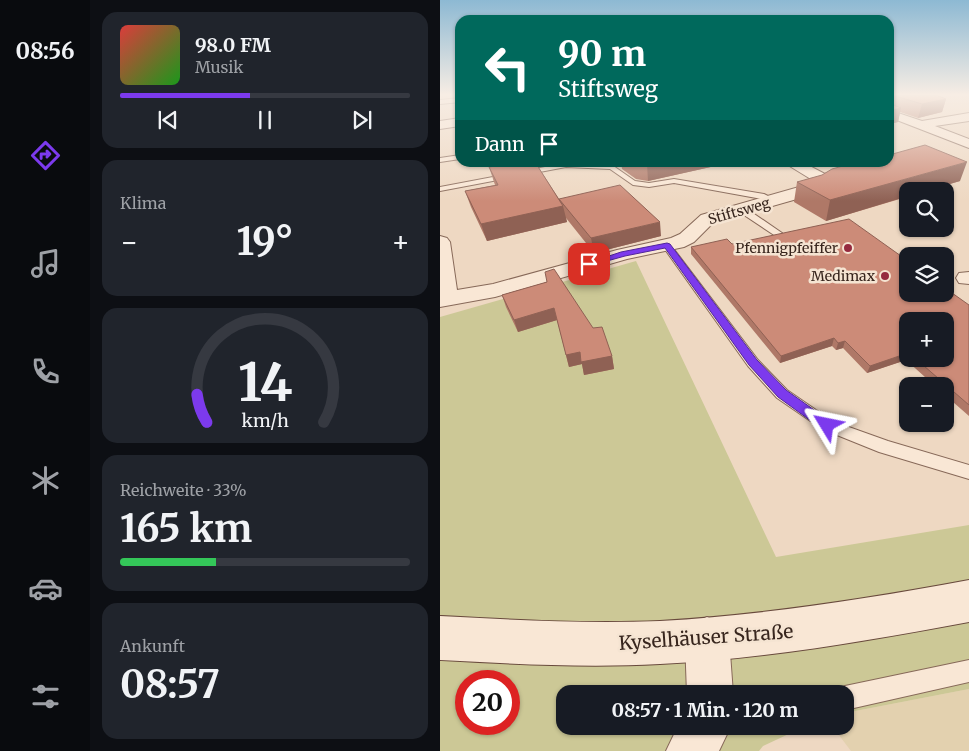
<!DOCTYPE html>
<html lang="de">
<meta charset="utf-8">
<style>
:root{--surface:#171b24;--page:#20242c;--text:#f1f3f6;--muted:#9ea1a6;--line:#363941;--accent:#7c3aed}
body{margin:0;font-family:Merriweather,serif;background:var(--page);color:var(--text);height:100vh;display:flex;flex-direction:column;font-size:19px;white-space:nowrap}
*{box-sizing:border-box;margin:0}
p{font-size:16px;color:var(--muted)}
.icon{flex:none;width:28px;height:28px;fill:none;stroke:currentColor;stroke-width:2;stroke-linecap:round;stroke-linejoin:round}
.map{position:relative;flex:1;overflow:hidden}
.drawer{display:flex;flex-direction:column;gap:12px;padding:12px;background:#0d0f14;width:350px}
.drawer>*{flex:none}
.top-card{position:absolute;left:15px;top:15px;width:439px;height:152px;border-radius:15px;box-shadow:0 1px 4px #0004;background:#00695c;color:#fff;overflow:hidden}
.fabs{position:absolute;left:459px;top:182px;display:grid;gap:10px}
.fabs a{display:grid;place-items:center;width:55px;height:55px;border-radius:10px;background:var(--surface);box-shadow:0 1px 4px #0004;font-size:25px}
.speed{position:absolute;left:15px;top:670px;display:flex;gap:10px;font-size:25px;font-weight:700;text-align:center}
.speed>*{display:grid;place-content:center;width:65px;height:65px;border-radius:50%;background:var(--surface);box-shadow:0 1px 4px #0004;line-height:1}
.speed .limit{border:8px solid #d22;background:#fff;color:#111}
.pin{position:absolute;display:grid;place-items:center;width:42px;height:42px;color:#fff;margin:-21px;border-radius:10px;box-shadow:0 2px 8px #0006}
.me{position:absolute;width:55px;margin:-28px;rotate:305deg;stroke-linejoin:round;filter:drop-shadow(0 0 4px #0008)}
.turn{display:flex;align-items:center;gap:18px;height:105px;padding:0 20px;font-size:22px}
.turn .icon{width:65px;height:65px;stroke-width:2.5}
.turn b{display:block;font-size:35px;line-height:42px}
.then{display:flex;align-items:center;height:48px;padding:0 20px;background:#0003;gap:10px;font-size:19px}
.big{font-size:38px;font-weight:700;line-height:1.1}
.drawer .card{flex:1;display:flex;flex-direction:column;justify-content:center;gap:8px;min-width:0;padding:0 18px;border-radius:15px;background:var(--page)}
.drawer .dial{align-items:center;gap:0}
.dial svg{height:130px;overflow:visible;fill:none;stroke:var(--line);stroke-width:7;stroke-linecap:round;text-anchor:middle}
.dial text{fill:var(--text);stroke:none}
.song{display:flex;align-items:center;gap:15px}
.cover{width:60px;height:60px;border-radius:8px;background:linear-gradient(135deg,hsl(0 70% 55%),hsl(120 70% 35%))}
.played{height:5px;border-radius:2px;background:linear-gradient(90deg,var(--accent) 45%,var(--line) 45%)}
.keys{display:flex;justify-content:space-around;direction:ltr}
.heat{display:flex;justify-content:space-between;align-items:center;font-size:28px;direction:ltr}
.charge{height:8px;border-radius:4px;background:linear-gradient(90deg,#34c759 33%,var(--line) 0)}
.trip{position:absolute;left:116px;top:685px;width:298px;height:50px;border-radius:15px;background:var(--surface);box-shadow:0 1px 4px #0004;font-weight:700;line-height:50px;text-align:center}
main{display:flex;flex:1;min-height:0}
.tab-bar{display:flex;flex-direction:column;width:90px;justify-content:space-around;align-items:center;background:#090b0e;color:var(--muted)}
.tab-bar .icon{width:35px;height:35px}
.tab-bar .on{color:var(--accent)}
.tab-bar b{font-size:22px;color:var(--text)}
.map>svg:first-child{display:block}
.farmland{fill:#e3d1af}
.green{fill:#ccc896;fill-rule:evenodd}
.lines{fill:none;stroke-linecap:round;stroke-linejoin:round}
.service-casing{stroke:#876959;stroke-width:2}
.minor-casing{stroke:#876959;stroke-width:2}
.secondary-casing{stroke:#694a3d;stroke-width:2}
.service{fill:#f9e7d5;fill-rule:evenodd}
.minor{fill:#f9e7d5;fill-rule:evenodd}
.secondary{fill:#f9e7d5;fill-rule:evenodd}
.wall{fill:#af7867;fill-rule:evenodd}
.shaded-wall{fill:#8f6154}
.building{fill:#cc8b78;stroke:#8f6154}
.route{fill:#7c3aed;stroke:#51269a}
.poi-dot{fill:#962a3f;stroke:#f5e4d2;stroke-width:2}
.labels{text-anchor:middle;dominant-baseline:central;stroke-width:5;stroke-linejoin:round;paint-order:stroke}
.far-street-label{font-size:14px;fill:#37251d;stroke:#f5e4d2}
.far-poi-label{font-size:14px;fill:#37251d;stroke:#f5e4d2;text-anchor:end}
.near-street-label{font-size:19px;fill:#37251d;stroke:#f5e4d2}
</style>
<main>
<nav class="tab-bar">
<b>08:56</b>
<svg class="icon on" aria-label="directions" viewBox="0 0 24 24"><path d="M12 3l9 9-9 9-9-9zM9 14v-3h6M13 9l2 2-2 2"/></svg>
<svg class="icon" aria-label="music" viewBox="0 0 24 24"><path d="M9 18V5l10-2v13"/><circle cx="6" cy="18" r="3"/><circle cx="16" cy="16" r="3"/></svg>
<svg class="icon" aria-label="phone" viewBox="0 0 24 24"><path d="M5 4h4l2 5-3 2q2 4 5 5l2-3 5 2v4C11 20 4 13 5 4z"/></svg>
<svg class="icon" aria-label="climate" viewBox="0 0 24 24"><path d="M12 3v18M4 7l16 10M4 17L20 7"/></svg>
<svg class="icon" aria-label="car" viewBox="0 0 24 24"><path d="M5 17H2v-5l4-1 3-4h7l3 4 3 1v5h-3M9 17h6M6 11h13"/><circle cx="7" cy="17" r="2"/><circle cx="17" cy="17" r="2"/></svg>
<svg class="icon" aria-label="filters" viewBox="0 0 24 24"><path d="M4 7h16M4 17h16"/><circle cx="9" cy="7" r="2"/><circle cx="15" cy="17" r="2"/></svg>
</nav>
<section class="drawer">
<div class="card">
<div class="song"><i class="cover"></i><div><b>98.0 FM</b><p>Musik</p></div></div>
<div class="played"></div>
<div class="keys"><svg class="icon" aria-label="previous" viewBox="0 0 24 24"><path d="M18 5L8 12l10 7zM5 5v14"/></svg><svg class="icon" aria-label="pause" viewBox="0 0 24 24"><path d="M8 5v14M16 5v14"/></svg><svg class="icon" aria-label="next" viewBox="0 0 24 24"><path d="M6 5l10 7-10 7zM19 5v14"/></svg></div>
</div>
<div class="card"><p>Klima</p>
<div class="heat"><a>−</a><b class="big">19°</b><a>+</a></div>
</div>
<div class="card dial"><svg viewBox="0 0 100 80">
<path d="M14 69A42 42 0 1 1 86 69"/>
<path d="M14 69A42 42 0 0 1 8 52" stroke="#7c3aed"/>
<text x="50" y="56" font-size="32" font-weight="700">14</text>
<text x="50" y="72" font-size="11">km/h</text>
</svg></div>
<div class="card"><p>Reichweite · 33%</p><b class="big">165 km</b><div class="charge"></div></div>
<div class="card"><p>Ankunft</p><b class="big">08:57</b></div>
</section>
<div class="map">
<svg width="529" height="751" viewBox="0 0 529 751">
<rect width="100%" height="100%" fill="#eed8c2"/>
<path class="farmland" d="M 529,689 L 529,751 L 411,751 L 392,726 L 405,726 L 405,713 Z"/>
<path class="green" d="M 196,261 L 336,557 L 529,525 L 529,689 L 405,713 L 405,694 L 125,694 L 125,726 L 366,726 L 323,746 L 319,751 L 0,751 L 0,317 ZM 26,681 L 69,681 L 69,724 L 26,724 Z"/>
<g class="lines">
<defs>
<path id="service" d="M 20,98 L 20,102 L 0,104 L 0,100 Z
M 20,155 L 20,159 L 0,162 L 0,158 Z
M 126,163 L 172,165 L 195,181 L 209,183 L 234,179 L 324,194 L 338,201 L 334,204 L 322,199 L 234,183 L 209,187 L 193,185 L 170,169 L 126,167 L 0,191 L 0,187 Z
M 301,206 L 304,207 L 342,233 L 337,236 L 334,235 L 298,211 L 298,207 Z
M 227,243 L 230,244 L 318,360 L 347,390 L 392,421 L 448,441 L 529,465 L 529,479 L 439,452 L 382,429 L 337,398 L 308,366 L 224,248 L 222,246 Z
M 529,660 L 529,682 L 405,710 L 405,694 L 395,694 L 397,690 L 405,686 Z"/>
<path id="minor" d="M 449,110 L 482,121 L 529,113 L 529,121 L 495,126 L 529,139 L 529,148 L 449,117 Z
M 20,118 L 20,126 L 0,129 L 0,121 Z
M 449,158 L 454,162 L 452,165 L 390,182 L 386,189 L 378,193 L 273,223 L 254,242 L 244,247 L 187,259 L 55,297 L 0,307 L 0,236 L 7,238 L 10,242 L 17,290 L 53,284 L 177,250 L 231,238 L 240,234 L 261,215 L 373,183 L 374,181 L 343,162 L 362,162 L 385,174 L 428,162 L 449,162 Z
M 529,272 L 529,284 L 519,283 L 516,278 L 519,273 Z
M 267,617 L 282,624 L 289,639 L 293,694 L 247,694 L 245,639 L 252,624 Z
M 238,726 L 291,726 L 279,751 L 226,751 Z"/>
<path id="secondary" d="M 529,580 L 529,622 C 427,641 324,659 220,664 C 147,668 74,664 0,660 L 0,616 C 74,620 147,624 220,621 C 324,615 427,599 529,580 Z"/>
</defs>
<use href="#service" class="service-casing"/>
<use href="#minor" class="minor-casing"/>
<use href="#secondary" class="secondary-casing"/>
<use href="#service" class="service"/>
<use href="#minor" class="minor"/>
<use href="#secondary" class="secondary"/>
</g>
<path class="wall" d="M 449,95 L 506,99 L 502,112 L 478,118 L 460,112 L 458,122 L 449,124 Z
M 49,162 L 95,162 L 119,199 L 221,236 L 154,253 L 126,218 L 127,222 L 47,241 L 31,207 L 25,191 L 55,185 L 49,167 L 52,167 Z
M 181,162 L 293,162 L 208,181 L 196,179 L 182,169 Z
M 520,181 L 386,221 L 354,202 L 357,182 Z
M 292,244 L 529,305 L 529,416 L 505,395 L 505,386 L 495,386 L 466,360 L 427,373 L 403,348 L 396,350 L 392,346 L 340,363 L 251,254 L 251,247 ZM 468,321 L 505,359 L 468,359 Z
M 107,282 L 172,356 L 174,369 L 144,375 L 142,364 L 129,367 L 117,320 L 78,332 L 66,307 L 62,295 Z"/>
<path class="shaded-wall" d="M 506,99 L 502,112 L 478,118 L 482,104 Z
M 461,108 L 458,122 L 449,124 L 449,111 Z
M 53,162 L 92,162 L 57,174 Z
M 215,162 L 293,162 L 208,181 L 207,164 Z
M 527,162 L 520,181 L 485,191 L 468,191 L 468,196 L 386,221 L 390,200 Z
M 123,206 L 127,222 L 47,241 L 41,224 Z
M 220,222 L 221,236 L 154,253 L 151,238 Z
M 114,308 L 117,320 L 78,332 L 74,320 Z
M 394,338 L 392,346 L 340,363 L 341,356 Z
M 405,341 L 403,348 L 396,350 L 398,343 Z
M 140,352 L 172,356 L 174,369 L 144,375 L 142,364 L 129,367 L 126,355 Z
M 468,353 L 468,358 L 466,360 L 427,373 L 430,366 Z"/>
<path class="building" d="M 449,95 L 451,95 L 451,104 L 461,108 L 449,111 Z
M 452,95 L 496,95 L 506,99 L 482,104 Z
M 485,145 L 527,162 L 390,200 L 357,182 L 382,175 L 392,169 L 417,162 L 449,162 L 449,155 Z
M 77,162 L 95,162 L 123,206 L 41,224 L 25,191 L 58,185 L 49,167 Z
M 194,162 L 215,162 L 207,164 Z
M 180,185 L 220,222 L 151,238 L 119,199 Z
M 409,219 L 468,261 L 468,294 L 505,294 L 505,288 L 529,305 L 529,405 L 476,359 L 505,359 L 505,321 L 468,321 L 468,353 L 430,366 L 405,341 L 398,343 L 394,338 L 341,356 L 251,247 L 287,239 L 292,244 Z
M 114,269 L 153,328 L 162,327 L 172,356 L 141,362 L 140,352 L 126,355 L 114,308 L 74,320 L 62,295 L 107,282 L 105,272 Z"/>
<linearGradient id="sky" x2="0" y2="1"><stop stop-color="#8db9d3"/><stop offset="0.47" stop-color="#f7ede4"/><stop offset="1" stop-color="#f7ede4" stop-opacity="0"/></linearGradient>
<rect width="529" height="201" fill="url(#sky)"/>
<path class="route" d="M 227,243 L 230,244 L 317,360 L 346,390 L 391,422 L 393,425 L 391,429 L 382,429 L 338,397 L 309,365 L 225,248 L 185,256 L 149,266 L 145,264 L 181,252 Z"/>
<g class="poi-dot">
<circle cx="408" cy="248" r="5"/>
<circle cx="445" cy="276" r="5"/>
</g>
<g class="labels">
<g class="far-street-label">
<text transform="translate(299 211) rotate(-16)">Stiftsweg</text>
</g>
<g class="far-poi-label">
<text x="398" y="248">Pfennigpfeiffer</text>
<text x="435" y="276">Medimax</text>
</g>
<g class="near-street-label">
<text transform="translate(266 637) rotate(-4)">Kyselhäuser Straße</text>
</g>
</g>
</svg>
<div class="fabs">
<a><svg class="icon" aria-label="search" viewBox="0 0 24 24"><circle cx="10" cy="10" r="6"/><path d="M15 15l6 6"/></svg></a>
<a><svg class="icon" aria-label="layers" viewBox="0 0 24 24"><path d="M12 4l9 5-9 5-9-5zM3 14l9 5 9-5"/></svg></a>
<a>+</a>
<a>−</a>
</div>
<div class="speed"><div class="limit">20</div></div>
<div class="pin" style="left:149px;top:264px;background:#d93025"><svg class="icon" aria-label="arrive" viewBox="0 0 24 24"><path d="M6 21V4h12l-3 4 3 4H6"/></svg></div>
<svg class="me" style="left:387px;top:425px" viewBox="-20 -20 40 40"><path d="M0-17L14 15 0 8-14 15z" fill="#7c3aed" stroke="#fff" stroke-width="4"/></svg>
<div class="trip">08:57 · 1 Min. · 120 m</div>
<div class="top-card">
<div class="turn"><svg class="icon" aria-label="left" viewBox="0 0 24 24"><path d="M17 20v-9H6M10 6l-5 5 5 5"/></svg><div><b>90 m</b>Stiftsweg</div></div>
<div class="then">Dann<svg class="icon" aria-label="arrive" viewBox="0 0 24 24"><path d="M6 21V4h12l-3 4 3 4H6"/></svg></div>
</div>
</div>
</main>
